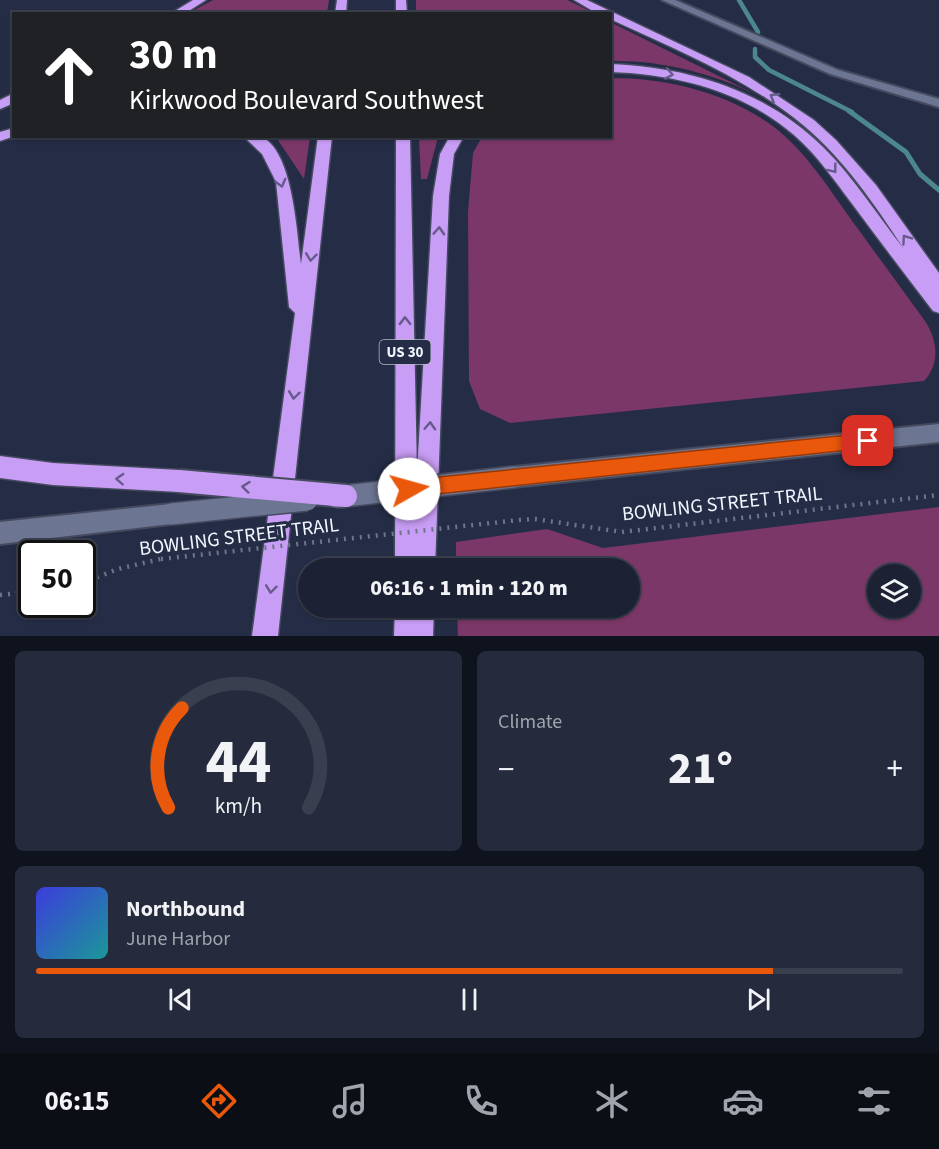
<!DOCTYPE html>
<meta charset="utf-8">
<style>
:root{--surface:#1c2234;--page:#252a3c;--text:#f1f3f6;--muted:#a0a4ac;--line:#3a3f4f;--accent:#ea580c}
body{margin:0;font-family:"Source Sans 3",sans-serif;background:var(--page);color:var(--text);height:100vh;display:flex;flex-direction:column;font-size:22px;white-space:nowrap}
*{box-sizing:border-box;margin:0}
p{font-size:20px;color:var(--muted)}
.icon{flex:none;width:33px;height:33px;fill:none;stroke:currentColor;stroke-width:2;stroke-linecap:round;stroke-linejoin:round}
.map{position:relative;height:636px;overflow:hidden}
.details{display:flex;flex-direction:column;gap:15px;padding:15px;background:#0f131d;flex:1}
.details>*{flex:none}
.top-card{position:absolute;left:12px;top:12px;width:600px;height:126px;border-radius:0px;box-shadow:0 2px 4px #0004,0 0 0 2px var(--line);background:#202124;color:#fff;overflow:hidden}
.fabs{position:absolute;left:867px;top:564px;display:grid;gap:12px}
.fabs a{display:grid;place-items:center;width:54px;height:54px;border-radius:50%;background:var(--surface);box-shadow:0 2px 4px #0004,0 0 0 2px var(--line);font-size:30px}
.speed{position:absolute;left:18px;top:540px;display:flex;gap:12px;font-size:30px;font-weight:700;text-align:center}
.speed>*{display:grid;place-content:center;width:78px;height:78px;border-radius:50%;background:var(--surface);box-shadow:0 2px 4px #0004,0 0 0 2px var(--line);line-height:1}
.speed .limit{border:3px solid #111;border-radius:9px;background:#fff;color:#111}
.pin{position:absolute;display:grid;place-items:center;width:51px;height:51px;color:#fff;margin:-26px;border-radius:12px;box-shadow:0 3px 9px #0006}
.me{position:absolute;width:66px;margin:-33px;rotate:83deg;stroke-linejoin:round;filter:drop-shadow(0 0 4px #0008)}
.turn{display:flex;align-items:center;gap:21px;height:126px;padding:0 18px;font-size:27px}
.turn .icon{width:78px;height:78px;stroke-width:2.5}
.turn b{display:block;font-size:42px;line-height:51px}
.big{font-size:45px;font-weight:800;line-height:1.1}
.details .tile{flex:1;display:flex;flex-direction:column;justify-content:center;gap:9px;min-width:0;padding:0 21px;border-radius:9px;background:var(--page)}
.details .dial{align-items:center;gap:0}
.dial svg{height:156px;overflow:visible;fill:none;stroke:var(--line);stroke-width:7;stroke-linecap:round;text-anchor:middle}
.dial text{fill:var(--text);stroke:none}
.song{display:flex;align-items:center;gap:18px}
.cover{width:72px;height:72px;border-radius:9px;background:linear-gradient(135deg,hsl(240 70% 55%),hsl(180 70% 35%))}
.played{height:6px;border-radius:3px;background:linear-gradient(90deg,var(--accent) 85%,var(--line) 85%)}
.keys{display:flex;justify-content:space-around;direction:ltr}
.heat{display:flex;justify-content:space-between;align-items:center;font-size:33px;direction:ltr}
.details .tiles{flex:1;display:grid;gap:15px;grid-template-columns:1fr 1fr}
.tile:last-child{grid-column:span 2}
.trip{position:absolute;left:298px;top:558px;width:342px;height:60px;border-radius:30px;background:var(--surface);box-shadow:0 2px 4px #0004,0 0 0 2px var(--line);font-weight:800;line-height:60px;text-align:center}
.menu{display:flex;height:96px;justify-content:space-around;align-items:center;background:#0b0e15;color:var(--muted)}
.menu .icon{width:42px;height:42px}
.menu .selected{color:var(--accent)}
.menu b{font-size:27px;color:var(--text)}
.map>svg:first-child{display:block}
.green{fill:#7b3767;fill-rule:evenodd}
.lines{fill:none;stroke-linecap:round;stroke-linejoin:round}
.stream-far1{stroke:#4d878e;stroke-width:4.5}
.stream{stroke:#4d878e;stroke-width:5}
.tertiary-casing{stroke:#454a5f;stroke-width:4}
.secondary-casing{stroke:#454a5f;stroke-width:4}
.motorway-casing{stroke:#454a5f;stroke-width:3}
.path{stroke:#6e7588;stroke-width:4.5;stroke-dasharray:2 6;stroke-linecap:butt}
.tertiary{fill:#6c7592;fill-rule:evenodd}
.secondary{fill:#6c7592;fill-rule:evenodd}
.motorway{fill:#c89df5;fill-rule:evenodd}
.secondary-bridge-casing{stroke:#454a5f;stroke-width:24;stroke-linecap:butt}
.motorway-bridge-casing{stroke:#454a5f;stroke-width:26;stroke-linecap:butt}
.path-bridge{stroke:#6e7588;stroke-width:4.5;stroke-dasharray:2 6;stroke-linecap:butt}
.secondary-bridge{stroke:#6c7592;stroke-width:21}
.motorway-bridge{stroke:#c89df5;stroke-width:22}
.oneway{stroke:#665a8c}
.route{fill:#ea580c;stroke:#983908;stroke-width:1.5}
.labels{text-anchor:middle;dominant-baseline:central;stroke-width:6;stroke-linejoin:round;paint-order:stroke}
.shield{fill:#252d46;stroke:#b4b9c8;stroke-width:1.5}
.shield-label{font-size:15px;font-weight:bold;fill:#f1f5ff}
.near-street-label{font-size:20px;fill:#f1f5ff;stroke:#252d46}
</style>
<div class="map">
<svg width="939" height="636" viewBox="0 0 939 636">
<rect width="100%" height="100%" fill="#252d46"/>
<path class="green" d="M 213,0 L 329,0 L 327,13 L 189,13 Z
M 416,0 L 567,0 L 594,13 L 416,13 Z
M 610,22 L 757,95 C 712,73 661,60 611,61 Z
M 611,78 C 664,78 722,91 767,122 C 801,145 826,184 850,218 C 875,252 900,287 925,321 C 939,343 939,365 924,381 L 510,423 L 480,409 L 469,381 L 468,212 L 473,153 L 482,137 L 610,136 Z
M 276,137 L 310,137 L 304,179 Z
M 419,137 L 438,137 L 427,179 L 421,179 Z
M 939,507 L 939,636 L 458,636 L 457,608 L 630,608 L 630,568 L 456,568 L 456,542 L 547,529 L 603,548 ZM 910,574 L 910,608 L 878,608 L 878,574 Z"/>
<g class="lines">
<path class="stream-far1" d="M 739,0 L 758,32
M 755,49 L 755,57 L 769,70 L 852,112"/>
<path class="stream" d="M 849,111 L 906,152 L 920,174 L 939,190"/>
<defs>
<path id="tertiary" d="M 662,0 L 675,0 L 838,70 L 939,99 L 939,107 L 830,74 Z"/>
<path id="secondary" d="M 939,424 L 939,442 L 514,487 L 507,484 L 504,477 L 507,470 L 514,467 Z
M 171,504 L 178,507 L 181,514 L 178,521 L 171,524 L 0,544 L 0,522 Z"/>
<path id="motorway" d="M 193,0 L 206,0 L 184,14 L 170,14 Z
M 337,0 L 347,0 L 346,14 L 335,14 Z
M 396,0 L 406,0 L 407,14 L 396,14 Z
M 574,0 L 587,0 L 749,77 L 814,120 L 836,140 L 876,185 L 939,273 L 939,313 L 933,311 C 906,276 879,240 853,205 C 834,180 817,155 794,135 C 743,91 676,74 610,72 L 610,64 C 689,67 767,91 824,148 C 854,178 878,216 904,249 C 875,205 844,159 803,125 C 746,78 677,50 610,19 L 610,14 L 598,14 Z
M 14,93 L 14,103 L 0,109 L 0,100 Z
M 14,128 L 15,136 L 0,141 L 0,132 Z
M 243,136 C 248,136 253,136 258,136 C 293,144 297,235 301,264 L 318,136 L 332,136 L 278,636 L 252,636 L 295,313 L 289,307 L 276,182 L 262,154 Z
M 396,136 L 410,136 L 417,472 L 433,196 L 440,154 L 450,136 L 464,136 L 454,154 L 449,196 L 435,568 L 395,568 Z
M 0,456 L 53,463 L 179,470 L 187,473 L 190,481 L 187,489 L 179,492 L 53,485 L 0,478 Z
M 395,608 L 434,608 L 433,636 L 394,636 Z"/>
</defs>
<use href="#tertiary" class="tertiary-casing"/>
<use href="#secondary" class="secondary-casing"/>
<use href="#motorway" class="motorway-casing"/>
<path class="path" d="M 519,520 L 535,519 L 622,532 L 939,495
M 82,583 L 118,569 L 161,559
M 0,595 L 32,592"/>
<use href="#tertiary" class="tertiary"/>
<use href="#secondary" class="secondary"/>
<use href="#motorway" class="motorway"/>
<defs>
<path id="secondary-bridge" d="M 336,497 L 514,477
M 171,514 L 307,500"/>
<path id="motorway-bridge" d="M 179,481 L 346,496"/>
</defs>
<use href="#secondary-bridge" class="secondary-bridge-casing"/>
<use href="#motorway-bridge" class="motorway-bridge-casing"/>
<path class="path-bridge" d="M 161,559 L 519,520"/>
<use href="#secondary-bridge" class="secondary-bridge"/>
<use href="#motorway-bridge" class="motorway-bridge"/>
</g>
<defs><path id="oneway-chevron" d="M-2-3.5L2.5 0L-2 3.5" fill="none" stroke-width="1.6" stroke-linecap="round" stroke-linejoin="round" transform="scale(1.5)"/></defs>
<g class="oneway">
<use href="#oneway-chevron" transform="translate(669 74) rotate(11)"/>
<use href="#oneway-chevron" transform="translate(774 97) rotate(-149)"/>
<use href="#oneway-chevron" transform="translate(833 169) rotate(52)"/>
<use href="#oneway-chevron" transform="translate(281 183) rotate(75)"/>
<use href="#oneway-chevron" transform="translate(439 231) rotate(-87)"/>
<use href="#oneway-chevron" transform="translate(906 239) rotate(-125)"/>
<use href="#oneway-chevron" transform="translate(311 257) rotate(97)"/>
<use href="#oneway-chevron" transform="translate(405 321) rotate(-91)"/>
<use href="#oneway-chevron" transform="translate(294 395) rotate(97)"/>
<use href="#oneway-chevron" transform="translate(430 426) rotate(-87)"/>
<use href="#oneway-chevron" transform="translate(120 479) rotate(-177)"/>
<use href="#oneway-chevron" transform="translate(246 487) rotate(-174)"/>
<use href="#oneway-chevron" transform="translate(271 589) rotate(97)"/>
</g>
<path class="route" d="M 868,433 L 874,435 L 876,441 L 874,446 L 868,448 L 409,497 L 403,495 L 401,489 L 403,483 L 409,480 Z"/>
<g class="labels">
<rect class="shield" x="379.5" y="340" width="51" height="24" rx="4.5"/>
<g class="shield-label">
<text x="405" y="352">US 30</text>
</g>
<g class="near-street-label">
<text transform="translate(722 504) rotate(-6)">BOWLING STREET TRAIL</text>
<text transform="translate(239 537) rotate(-7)">BOWLING STREET TRAIL</text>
</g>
</g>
</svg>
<div class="fabs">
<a><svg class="icon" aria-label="layers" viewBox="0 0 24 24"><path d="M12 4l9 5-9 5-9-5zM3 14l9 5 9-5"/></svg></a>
</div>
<div class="speed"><div class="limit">50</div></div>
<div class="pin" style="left:868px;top:441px;background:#d93025"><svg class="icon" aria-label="arrive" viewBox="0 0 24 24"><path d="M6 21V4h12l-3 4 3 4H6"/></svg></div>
<svg class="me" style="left:409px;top:489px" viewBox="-20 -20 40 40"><circle r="19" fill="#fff"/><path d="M0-13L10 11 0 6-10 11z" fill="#ea580c"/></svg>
<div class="trip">06:16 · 1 min · 120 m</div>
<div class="top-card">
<div class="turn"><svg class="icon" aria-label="ahead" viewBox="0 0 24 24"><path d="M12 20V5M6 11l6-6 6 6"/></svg><div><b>30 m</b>Kirkwood Boulevard Southwest</div></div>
</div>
</div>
<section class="details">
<div class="tiles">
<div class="tile dial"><svg viewBox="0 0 100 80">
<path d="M14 69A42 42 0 1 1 86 69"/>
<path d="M14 69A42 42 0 0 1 21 18" stroke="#ea580c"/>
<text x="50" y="56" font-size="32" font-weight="700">44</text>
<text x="50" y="72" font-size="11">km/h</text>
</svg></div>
<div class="tile"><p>Climate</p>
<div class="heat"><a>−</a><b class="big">21°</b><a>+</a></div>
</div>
<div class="tile">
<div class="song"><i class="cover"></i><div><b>Northbound</b><p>June Harbor</p></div></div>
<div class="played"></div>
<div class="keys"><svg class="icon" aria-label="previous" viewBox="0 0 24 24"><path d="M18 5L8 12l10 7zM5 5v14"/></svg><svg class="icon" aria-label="pause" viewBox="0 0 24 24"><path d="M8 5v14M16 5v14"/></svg><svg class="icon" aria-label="next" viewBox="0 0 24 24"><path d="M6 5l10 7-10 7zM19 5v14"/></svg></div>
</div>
</div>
</section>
<nav class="menu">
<b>06:15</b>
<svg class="icon selected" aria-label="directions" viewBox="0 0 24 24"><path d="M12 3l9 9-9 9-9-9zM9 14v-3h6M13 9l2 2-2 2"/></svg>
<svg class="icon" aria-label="music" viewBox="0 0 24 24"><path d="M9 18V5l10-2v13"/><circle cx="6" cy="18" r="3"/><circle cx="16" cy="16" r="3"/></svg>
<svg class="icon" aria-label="phone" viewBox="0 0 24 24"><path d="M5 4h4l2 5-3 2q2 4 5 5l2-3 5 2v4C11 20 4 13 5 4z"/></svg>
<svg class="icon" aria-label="climate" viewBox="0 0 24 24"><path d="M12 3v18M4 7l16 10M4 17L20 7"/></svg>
<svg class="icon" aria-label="car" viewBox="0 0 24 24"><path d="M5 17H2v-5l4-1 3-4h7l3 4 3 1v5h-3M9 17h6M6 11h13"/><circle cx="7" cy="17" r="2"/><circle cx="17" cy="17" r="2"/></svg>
<svg class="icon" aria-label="filters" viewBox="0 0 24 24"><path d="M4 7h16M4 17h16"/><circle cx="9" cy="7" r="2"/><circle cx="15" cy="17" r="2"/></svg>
</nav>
